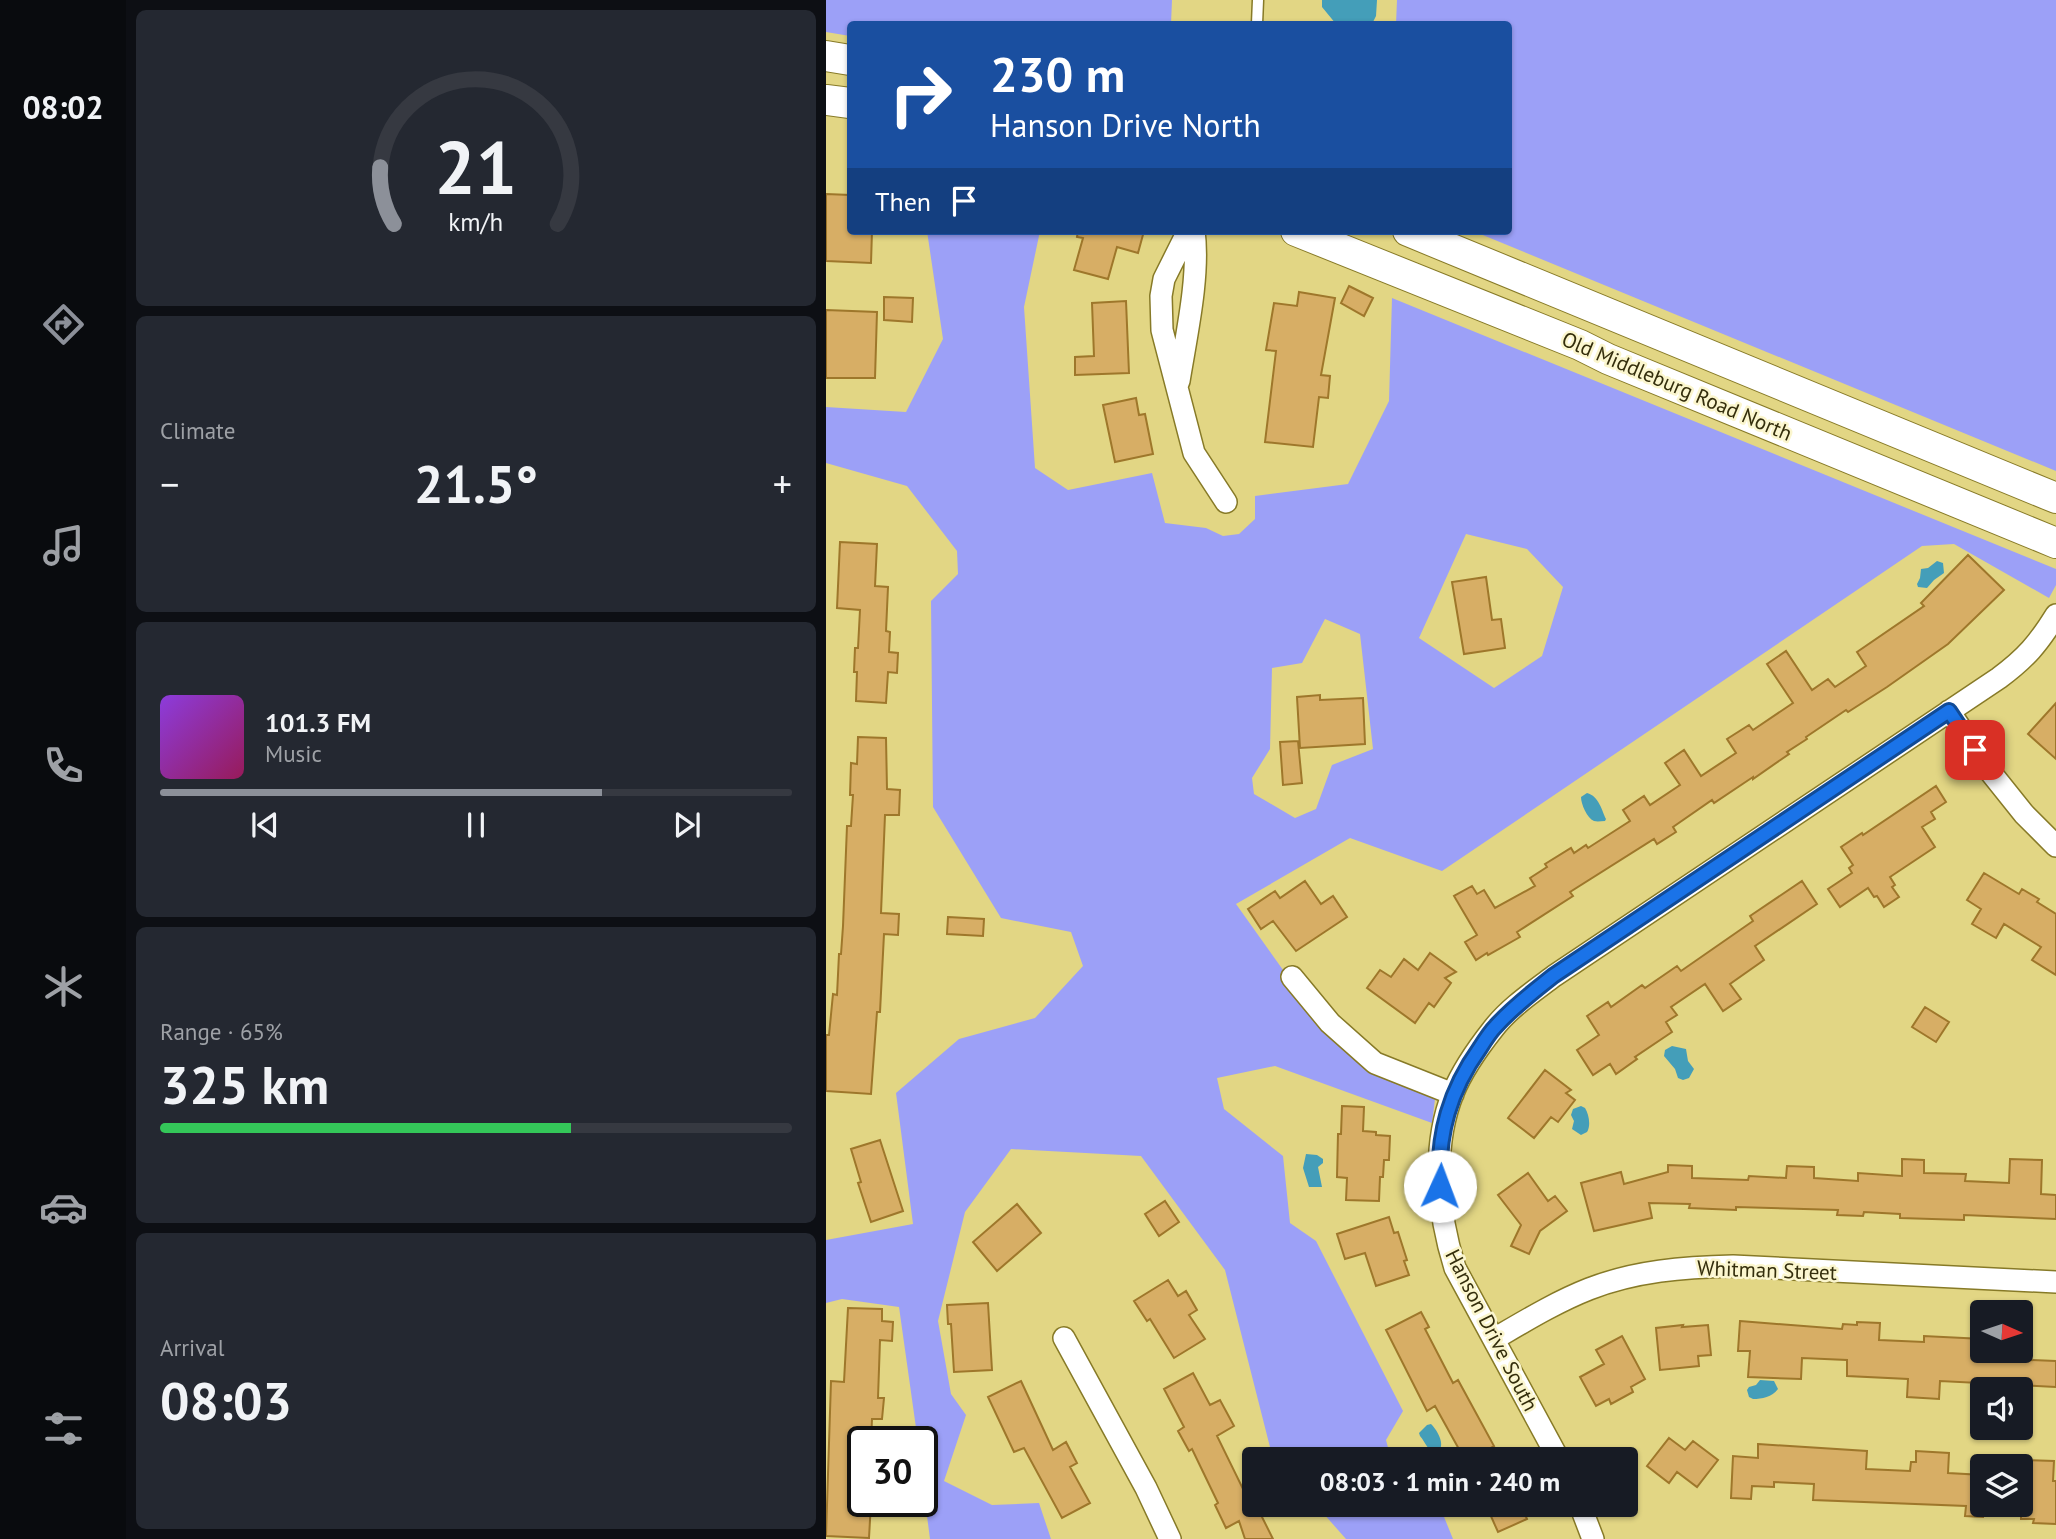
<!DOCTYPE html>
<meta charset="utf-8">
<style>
:root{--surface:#171b24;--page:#242831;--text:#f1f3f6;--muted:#9ea1a6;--line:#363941;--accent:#8c9099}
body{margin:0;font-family:"PT Sans",sans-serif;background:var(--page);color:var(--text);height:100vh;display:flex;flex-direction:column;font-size:26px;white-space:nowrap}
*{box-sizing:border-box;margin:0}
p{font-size:23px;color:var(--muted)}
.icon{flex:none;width:38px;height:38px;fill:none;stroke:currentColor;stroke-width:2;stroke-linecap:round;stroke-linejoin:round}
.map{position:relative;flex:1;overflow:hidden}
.details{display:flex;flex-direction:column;gap:10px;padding:10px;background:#0d0f14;width:700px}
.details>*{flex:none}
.guide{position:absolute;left:21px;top:21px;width:665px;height:214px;border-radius:7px;box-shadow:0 2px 5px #0004;background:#1a4fa0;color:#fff;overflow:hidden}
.needle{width:46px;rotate:93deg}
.fabs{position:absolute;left:1144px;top:1300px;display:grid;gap:14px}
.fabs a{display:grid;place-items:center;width:63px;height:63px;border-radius:7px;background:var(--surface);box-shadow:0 2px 5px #0004;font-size:35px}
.speed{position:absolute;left:21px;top:1426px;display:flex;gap:14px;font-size:35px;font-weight:700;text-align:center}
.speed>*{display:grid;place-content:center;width:91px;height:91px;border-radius:50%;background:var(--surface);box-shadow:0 2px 5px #0004;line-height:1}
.speed .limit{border:4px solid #111;border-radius:10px;background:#fff;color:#111}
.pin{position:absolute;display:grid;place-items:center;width:60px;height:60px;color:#fff;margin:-30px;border-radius:14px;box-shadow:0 4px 10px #0006}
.me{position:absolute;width:77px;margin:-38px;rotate:2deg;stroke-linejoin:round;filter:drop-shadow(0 0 5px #0008)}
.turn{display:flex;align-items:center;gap:24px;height:147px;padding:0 28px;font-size:32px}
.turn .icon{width:91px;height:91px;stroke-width:2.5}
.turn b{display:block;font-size:49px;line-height:60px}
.then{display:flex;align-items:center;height:66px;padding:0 28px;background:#0003;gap:14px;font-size:26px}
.big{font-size:52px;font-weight:800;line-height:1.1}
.details .widget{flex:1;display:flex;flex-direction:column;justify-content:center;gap:10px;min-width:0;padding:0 24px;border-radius:10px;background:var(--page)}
.details .dial{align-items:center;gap:0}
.dial svg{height:182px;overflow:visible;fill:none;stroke:var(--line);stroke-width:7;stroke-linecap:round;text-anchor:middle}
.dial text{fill:var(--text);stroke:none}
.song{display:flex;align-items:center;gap:21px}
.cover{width:84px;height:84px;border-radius:10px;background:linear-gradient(135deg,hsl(270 70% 55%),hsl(330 70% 35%))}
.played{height:7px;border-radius:4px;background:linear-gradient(90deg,var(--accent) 70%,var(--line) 70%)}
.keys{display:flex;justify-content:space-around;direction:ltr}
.heat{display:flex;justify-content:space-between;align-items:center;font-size:38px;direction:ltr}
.charge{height:10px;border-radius:5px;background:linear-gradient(90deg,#34c759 65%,var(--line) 0)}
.trip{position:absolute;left:416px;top:1447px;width:396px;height:70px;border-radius:7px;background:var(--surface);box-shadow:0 2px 5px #0004;font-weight:800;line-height:70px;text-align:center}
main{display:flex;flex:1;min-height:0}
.menu{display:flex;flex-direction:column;width:126px;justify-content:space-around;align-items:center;background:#090b0e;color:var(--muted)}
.menu .icon{width:49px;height:49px}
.menu .current{color:var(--accent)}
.menu b{font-size:32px;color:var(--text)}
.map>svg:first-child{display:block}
.green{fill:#9ca0f7;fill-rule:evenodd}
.water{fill:#449eb9}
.building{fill:#d7ae65;stroke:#9e772b;stroke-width:2}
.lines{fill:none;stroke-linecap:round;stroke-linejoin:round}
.lane-casing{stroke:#877a27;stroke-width:13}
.street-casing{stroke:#877a27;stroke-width:24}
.secondary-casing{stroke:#877a27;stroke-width:32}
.lane{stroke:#fff;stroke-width:10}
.street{stroke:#fff;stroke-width:21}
.secondary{stroke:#fff;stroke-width:30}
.route-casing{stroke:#114b97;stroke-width:18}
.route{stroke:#1a73e8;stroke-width:12}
.labels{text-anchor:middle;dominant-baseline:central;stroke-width:5;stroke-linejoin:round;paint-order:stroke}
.street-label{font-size:21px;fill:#342e0c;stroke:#fbf6ce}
</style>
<main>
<nav class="menu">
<b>08:02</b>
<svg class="icon current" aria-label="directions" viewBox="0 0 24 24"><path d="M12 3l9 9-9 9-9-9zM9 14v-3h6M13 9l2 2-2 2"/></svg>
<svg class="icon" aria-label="music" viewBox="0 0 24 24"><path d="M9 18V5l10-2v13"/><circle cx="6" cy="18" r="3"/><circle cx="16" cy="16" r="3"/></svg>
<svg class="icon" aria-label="phone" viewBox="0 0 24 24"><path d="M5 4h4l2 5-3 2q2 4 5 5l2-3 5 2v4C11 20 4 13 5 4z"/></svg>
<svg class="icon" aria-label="climate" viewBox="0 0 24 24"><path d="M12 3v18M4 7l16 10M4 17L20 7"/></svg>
<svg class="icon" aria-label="car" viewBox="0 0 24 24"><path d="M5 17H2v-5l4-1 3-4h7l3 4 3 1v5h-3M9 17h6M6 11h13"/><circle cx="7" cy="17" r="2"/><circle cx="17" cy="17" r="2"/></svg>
<svg class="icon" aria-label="filters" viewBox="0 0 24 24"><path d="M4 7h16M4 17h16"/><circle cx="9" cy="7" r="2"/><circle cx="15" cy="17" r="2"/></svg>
</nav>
<section class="details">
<div class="widget dial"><svg viewBox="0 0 100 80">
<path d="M14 69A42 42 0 1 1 86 69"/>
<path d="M14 69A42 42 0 0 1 8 44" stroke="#8c9099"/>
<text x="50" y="56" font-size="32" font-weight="700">21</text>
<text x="50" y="72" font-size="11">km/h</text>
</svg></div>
<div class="widget"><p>Climate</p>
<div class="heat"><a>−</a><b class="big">21.5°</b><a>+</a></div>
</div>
<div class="widget">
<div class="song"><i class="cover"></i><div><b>101.3 FM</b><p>Music</p></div></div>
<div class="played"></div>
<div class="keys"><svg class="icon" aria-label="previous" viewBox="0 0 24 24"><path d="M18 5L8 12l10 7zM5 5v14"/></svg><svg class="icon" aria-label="pause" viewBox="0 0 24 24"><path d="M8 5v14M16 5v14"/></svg><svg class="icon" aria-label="next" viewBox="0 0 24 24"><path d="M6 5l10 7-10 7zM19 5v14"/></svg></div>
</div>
<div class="widget"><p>Range · 65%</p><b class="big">325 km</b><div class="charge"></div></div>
<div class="widget"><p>Arrival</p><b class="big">08:03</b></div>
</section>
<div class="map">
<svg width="1230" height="1539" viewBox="0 0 1230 1539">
<rect width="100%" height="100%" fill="#e2d684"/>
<path class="green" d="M 0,0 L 346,0 L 345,24 L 24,24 L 24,36 L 0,32 Z
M 571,0 L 1230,0 L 1230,471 L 647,231 L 682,231 L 682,24 L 570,24 Z
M 101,231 L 214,231 L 198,307 L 209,468 L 242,490 L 326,473 L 339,523 L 380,528 L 397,536 L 413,534 L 429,519 L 429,496 L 522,484 L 563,401 L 566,298 L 1230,569 L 1230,585 L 1223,598 L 1128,544 L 1096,546 L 616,871 L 524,838 L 410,904 L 502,1033 L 606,1090 L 609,1099 L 606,1123 L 449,1066 L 391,1078 L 398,1109 L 457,1156 L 464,1223 L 490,1241 L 577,1411 L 560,1440 L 565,1459 L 447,1459 L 399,1270 L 315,1156 L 185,1149 L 139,1212 L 112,1321 L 125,1394 L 140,1415 L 118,1481 L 166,1505 L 213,1503 L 225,1539 L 104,1539 L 96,1477 L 96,1442 L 92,1442 L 73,1307 L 16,1299 L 0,1303 L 0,1240 L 87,1224 L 70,1093 L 133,1039 L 209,1018 L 257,966 L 245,932 L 175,918 L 107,807 L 105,601 L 132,574 L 131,551 L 81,486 L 0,463 L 0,407 L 80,412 L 117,339 ZM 640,534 L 701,549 L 737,587 L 716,656 L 668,688 L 593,638 ZM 499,619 L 534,634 L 547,749 L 506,765 L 490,809 L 469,818 L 428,794 L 426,778 L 444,749 L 446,668 L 476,663 Z
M 487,1505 L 604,1505 L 614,1507 L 627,1539 L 520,1539 L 497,1513 Z"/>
<path class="water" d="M 496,0 L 551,0 L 550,16 L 546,24 L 510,24 L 496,7 Z
M 1111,561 L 1117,563 L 1118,573 L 1108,580 L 1101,588 L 1092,587 L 1091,584 L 1094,578 L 1095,569 L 1102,568 Z
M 761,793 C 773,796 776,811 780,819 L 779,821 C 775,821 772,822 768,821 C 761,818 755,804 755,797 Z
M 846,1046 L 860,1049 L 862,1061 L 868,1069 L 863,1078 L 857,1080 L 852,1078 L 849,1069 L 838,1056 L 839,1050 Z
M 755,1106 L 759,1108 C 763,1114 765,1126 761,1132 L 755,1135 L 746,1129 L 748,1121 L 745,1115 L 747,1109 Z
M 480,1154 L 491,1155 L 497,1159 L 497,1163 L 492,1167 L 496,1187 L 483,1187 L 477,1168 Z
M 934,1380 L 948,1381 L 952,1389 C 946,1397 936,1399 927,1399 L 923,1397 L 921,1390 L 923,1387 L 930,1385 Z
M 605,1424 C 611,1430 620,1444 612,1452 C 602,1453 600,1443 594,1436 L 593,1433 L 601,1425 Z"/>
<path class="building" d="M 0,194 L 24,195 L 24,231 L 46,231 L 45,263 L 0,261 Z
M 252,231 L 318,231 L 312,253 L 291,247 L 282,279 L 248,270 L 257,238 L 251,237 Z
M 523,286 L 547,298 L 538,316 L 515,303 Z
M 473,292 L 509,298 L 495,375 L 504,376 L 502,398 L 493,397 L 487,447 L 439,442 L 450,351 L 440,350 L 448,303 L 471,306 Z
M 58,297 L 87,298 L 86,322 L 58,320 Z
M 300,301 L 303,373 L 249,375 L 249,357 L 268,356 L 266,303 Z
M 0,310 L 51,312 L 49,378 L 0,378 Z
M 310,398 L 313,415 L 319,414 L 327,454 L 289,462 L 277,405 Z
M 14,542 L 51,544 L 49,586 L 62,587 L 60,631 L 64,632 L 63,652 L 72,653 L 71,673 L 62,672 L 60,703 L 30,701 L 31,672 L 28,672 L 29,648 L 32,648 L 34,610 L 11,608 Z
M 1142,555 L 1178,590 L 1122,644 L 1061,687 L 1022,712 L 1020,710 L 980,737 L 981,739 L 961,752 L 963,754 L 927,779 L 927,777 L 888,803 L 886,800 L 847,827 L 850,832 L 831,844 L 828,839 L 744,892 L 747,896 L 691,932 L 694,937 L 662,955 L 661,953 L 650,960 L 639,942 L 651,935 L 628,896 L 646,886 L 651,894 L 658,890 L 669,908 L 709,886 L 704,878 L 721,867 L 719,864 L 745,848 L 748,853 L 760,845 L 762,848 L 804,821 L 797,810 L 818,796 L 824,805 L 854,785 L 839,763 L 858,750 L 875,776 L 910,753 L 901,739 L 923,725 L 927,730 L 967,703 L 941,664 L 960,651 L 986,690 L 1002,679 L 1009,687 L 1040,666 L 1031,652 L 1098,606 L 1095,603 Z
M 660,577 L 666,620 L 675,619 L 679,648 L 638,654 L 626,582 Z
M 494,695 L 494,700 L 537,698 L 539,744 L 474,748 L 471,697 Z
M 1230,703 L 1230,759 L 1202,734 Z
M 32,737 L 60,738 L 61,789 L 74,790 L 73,815 L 59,815 L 55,913 L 73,914 L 72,935 L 58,934 L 54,1012 L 51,1012 L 45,1094 L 0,1091 L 0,1035 L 3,1035 L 7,994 L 11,995 L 13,954 L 15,954 L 17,926 L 21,826 L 25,826 L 27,795 L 24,795 L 25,763 L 31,764 Z
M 472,741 L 476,783 L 457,785 L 454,742 Z
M 1110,786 L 1120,802 L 1105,812 L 1109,819 L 1096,827 L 1109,847 L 1064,877 L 1069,885 L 1066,887 L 1073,897 L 1058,907 L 1051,896 L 1048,897 L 1042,888 L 1014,907 L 1002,889 L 1026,873 L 1023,868 L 1027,865 L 1015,847 L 1036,833 L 1037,835 Z
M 1158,873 L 1193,894 L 1196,889 L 1213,899 L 1211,902 L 1230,914 L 1230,975 L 1206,960 L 1215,947 L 1178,924 L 1170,938 L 1146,924 L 1155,909 L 1141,900 Z
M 479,881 L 495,904 L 507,896 L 521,917 L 470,951 L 447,921 L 435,929 L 422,909 L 449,891 L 454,898 Z
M 976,881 L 991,904 L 929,946 L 938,960 L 904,984 L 915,999 L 897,1011 L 879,984 L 845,1007 L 851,1015 L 840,1022 L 846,1032 L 809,1057 L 811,1059 L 790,1074 L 784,1064 L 767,1075 L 751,1050 L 773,1035 L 761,1016 L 782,1002 L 785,1007 L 816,985 L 819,988 L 851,966 L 855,971 L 927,921 L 924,916 Z
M 122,917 L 158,919 L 157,936 L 121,934 Z
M 604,953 L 630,972 L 619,978 L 625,983 L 608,1007 L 603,1003 L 589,1023 L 541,988 L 554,970 L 565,977 L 578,959 L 592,970 Z
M 1099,1007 L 1123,1022 L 1110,1042 L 1086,1027 Z
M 719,1070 L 745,1090 L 740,1093 L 749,1100 L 732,1122 L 725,1117 L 708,1138 L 682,1118 Z
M 516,1106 L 538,1107 L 537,1131 L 550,1132 L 550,1135 L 564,1136 L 563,1160 L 558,1160 L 557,1177 L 554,1177 L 553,1201 L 520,1200 L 521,1178 L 511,1177 L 512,1134 L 515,1134 Z
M 54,1140 L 77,1211 L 45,1222 L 32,1183 L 35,1182 L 25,1149 Z
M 1076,1159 L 1098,1160 L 1098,1173 L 1140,1174 L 1139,1181 L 1183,1183 L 1184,1159 L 1216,1160 L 1215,1194 L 1230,1195 L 1230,1219 L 1138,1215 L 1138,1220 L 1074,1218 L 1074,1214 L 1038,1212 L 1037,1216 L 1011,1215 L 1012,1210 L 910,1207 L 910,1210 L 863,1208 L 864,1204 L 823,1203 L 826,1218 L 768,1231 L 755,1183 L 795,1172 L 798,1184 L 842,1172 L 842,1165 L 866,1166 L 866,1178 L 922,1180 L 923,1176 L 960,1178 L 961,1166 L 988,1167 L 988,1178 L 1032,1181 L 1032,1173 L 1076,1176 Z
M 702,1173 L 722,1201 L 729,1196 L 741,1211 L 714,1231 L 703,1254 L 685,1246 L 695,1225 L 672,1195 Z
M 339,1201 L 353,1222 L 333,1236 L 319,1214 Z
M 191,1204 L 215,1233 L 171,1271 L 147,1242 Z
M 563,1217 L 568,1233 L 572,1232 L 581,1260 L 578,1261 L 583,1275 L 550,1286 L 539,1253 L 519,1259 L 511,1234 Z
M 342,1280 L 352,1296 L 360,1291 L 371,1310 L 363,1315 L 379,1339 L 348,1358 L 324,1319 L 321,1321 L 308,1301 Z
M 162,1303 L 166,1370 L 128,1372 L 125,1324 L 122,1324 L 121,1305 Z
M 22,1308 L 56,1309 L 56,1321 L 67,1322 L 66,1341 L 54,1340 L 52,1398 L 58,1398 L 56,1419 L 46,1419 L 45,1442 L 37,1442 L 36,1448 L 33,1502 L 45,1502 L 43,1538 L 0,1536 L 5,1381 L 18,1382 Z
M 595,1312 L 603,1327 L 599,1329 L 627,1383 L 632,1380 L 668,1446 L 643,1460 L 639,1460 L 609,1406 L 601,1411 L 560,1330 Z
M 914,1321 L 1016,1329 L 1017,1324 L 1031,1325 L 1031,1322 L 1054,1323 L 1053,1340 L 1098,1342 L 1098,1336 L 1157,1339 L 1157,1351 L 1204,1351 L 1204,1360 L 1230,1361 L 1230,1387 L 1114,1381 L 1113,1399 L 1081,1397 L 1082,1379 L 1021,1376 L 1021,1360 L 976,1358 L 975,1379 L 922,1377 L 924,1351 L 912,1351 Z
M 857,1325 L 856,1327 L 882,1325 L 885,1355 L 872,1356 L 873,1366 L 834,1370 L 830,1328 Z
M 796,1336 L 819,1379 L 805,1387 L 807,1392 L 785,1404 L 783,1399 L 770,1406 L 754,1377 L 778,1364 L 770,1350 Z
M 367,1373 L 384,1405 L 394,1400 L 408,1426 L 391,1436 L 417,1489 L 421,1487 L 447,1539 L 419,1539 L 413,1521 L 400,1528 L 389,1505 L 392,1503 L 366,1449 L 363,1451 L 352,1431 L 358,1427 L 338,1389 Z
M 195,1381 L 227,1450 L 240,1442 L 251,1463 L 244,1467 L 264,1503 L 236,1518 L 198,1448 L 188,1452 L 162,1397 Z
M 843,1438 L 859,1450 L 867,1441 L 892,1460 L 871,1487 L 851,1472 L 843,1483 L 821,1466 Z
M 932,1444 L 1041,1451 L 1040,1469 L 1084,1471 L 1085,1462 L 1090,1462 L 1090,1451 L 1123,1453 L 1122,1473 L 1157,1475 L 1157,1517 L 1139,1516 L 1140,1506 L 987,1500 L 988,1484 L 948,1482 L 948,1487 L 926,1486 L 925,1499 L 905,1498 L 907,1456 L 932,1458 Z
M 1195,1460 L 1228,1461 L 1227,1481 L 1230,1481 L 1230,1524 L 1207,1523 L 1208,1519 L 1195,1519 Z
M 660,1505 L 695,1505 L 701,1519 L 672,1532 Z"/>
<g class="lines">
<defs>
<path id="lane" d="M 431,24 L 432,0"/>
<path id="street" d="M 362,231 L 338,279 L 335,296 L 336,330 L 368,453 L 400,502
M 353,381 C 360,337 374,275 368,231
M 1123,711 L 1162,769 L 1198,814 L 1230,846
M 466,977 L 504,1023 L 549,1063 L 627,1094
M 238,1338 L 320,1488 L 344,1539
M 668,1339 C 699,1321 730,1302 763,1289 C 809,1271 858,1267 907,1266 L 1230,1282
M 733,1460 L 629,1268 C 612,1214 605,1148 627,1093 C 636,1071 652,1048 667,1029 C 683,1008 707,992 728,976 L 1173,678 C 1200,658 1212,644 1230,615
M 754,1505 L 767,1539"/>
<path id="secondary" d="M 0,56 L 24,60
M 0,100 L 24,103
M 470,231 L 754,345 L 782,359 L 1230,543
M 582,231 L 1230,498"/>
</defs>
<use href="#lane" class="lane-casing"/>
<use href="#street" class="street-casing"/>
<use href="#secondary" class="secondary-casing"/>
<use href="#lane" class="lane"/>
<use href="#street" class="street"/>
<use href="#secondary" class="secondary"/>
</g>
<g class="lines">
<defs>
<path id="route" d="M 614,1186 C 611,1134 624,1090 654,1048 C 659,1040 664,1032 670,1026 C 687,1007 707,992 727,976 L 1123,711 L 1149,750"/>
</defs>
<use href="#route" class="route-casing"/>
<use href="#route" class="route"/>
</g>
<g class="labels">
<g class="street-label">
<text transform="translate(851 386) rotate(23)">Old Middleburg Road North</text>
<text transform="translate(941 1270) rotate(2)">Whitman Street</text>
<text transform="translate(666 1330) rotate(63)">Hanson Drive South</text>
</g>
</g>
</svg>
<div class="fabs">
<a><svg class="needle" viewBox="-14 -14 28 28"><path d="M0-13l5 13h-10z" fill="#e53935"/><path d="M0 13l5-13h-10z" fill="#9ea1a6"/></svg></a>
<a><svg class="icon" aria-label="sound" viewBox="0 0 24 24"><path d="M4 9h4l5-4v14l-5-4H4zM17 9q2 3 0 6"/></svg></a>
<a><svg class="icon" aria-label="layers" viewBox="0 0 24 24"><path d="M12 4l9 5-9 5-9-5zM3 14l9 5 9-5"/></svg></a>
</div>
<div class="speed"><div class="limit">30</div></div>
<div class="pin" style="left:1149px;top:750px;background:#d93025"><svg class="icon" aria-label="arrive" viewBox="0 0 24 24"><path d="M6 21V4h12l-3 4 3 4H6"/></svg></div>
<svg class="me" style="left:614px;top:1186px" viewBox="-20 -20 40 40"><circle r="19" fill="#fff"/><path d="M0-13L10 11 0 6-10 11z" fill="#1a73e8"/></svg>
<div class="trip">08:03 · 1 min · 240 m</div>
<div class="guide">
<div class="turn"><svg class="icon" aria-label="right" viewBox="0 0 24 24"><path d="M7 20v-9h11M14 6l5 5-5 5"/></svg><div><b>230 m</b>Hanson Drive North</div></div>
<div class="then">Then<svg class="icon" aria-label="arrive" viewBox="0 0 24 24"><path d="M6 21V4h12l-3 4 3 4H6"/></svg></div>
</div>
</div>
</main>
